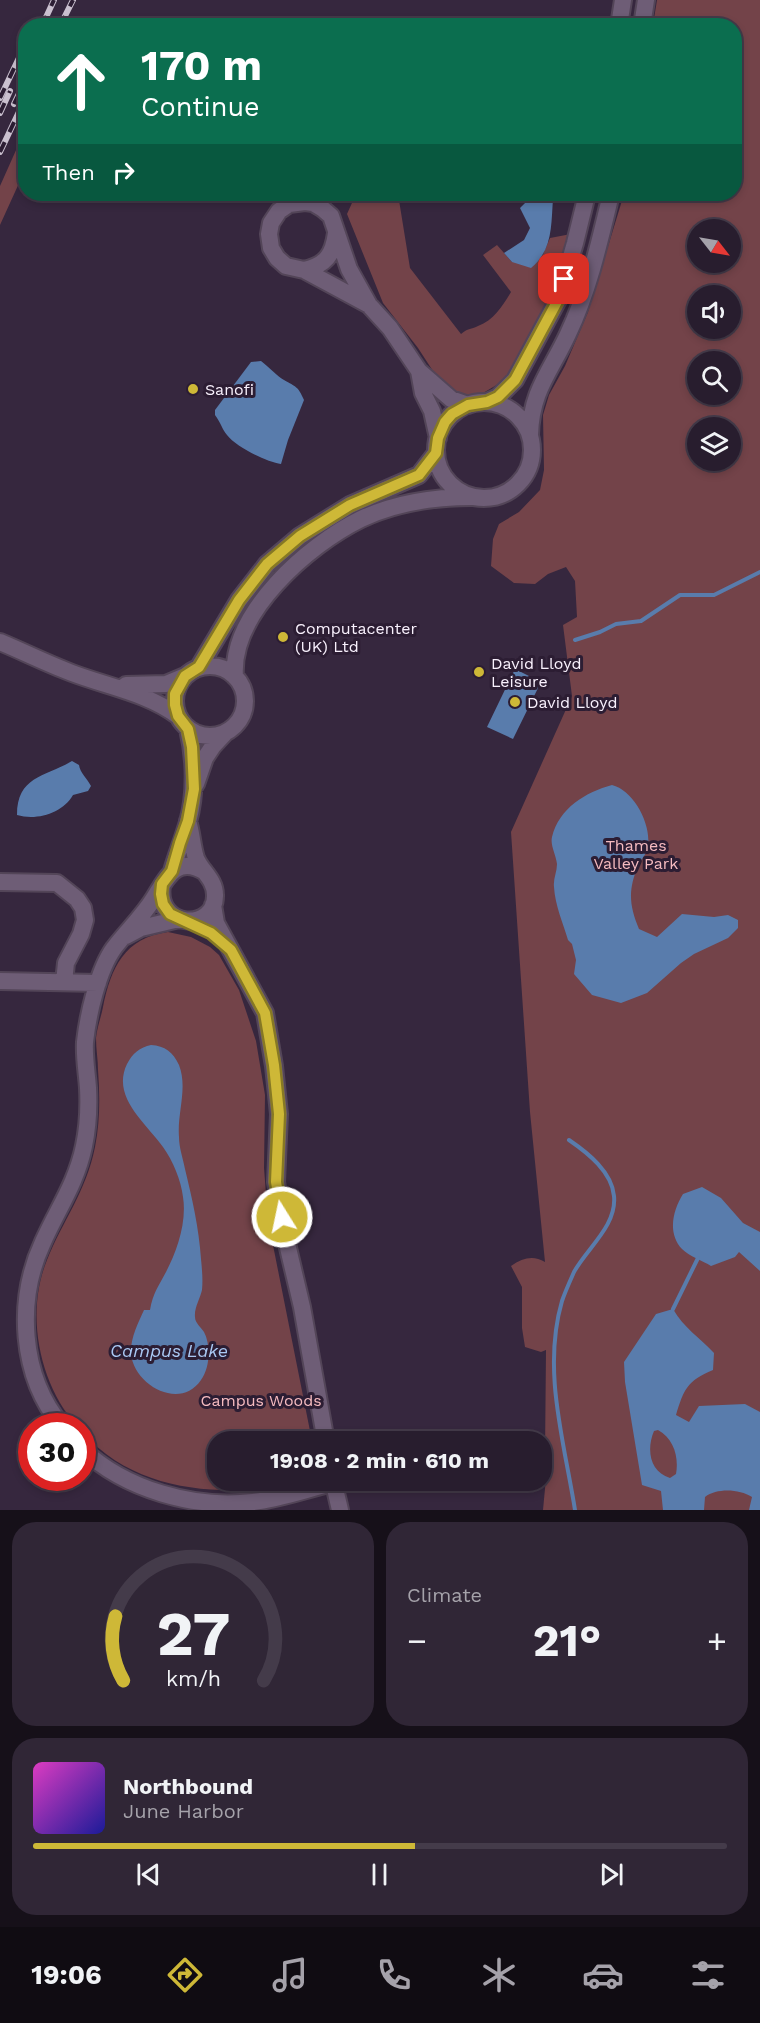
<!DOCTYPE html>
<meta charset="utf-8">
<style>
:root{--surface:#281d2e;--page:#302636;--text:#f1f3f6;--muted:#a5a2aa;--line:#443b4a;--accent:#ceb837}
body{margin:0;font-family:"Work Sans",sans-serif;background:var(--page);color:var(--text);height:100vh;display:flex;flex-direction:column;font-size:22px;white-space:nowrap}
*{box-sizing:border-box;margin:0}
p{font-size:20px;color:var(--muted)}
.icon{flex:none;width:33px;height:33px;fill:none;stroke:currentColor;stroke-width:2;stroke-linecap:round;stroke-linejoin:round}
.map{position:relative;height:1510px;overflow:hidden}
.drawer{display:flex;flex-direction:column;gap:12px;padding:12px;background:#161019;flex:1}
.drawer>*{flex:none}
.banner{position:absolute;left:18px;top:18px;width:724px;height:183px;border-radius:24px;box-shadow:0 3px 9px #0003,0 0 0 2px var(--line);background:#0b6e4f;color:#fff;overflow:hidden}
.needle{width:39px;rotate:121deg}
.fabs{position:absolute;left:687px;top:219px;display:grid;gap:12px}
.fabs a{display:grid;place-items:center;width:54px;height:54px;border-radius:50%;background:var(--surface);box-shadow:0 3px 9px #0003,0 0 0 2px var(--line);font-size:30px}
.speed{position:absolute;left:18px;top:1413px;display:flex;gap:12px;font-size:30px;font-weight:700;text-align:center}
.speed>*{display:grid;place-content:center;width:78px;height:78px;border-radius:50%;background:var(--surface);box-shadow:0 3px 9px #0003,0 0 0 2px var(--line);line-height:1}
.speed .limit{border:9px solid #d22;background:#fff;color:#111}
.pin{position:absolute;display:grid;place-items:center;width:51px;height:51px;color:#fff;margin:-26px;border-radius:12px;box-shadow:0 3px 9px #0006}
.me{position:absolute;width:66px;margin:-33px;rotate:350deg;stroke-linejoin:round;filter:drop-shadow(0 0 4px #0008)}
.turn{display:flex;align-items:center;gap:21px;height:126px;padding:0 24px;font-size:27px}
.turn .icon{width:78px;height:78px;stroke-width:2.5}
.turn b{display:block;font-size:42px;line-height:51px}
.then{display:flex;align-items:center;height:57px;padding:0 24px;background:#0003;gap:12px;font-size:22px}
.big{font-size:45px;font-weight:700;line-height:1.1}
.drawer .tile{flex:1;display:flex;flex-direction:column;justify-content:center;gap:9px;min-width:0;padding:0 21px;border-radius:24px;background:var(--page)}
.drawer .dial{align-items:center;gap:0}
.dial svg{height:156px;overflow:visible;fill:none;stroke:var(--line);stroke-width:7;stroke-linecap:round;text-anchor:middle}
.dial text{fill:var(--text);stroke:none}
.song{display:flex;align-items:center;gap:18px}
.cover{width:72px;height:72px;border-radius:9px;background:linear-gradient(135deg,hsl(310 70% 55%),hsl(240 70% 35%))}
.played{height:6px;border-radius:3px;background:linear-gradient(90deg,var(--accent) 55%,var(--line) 55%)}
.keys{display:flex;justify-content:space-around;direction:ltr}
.heat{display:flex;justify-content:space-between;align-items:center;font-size:33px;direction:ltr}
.drawer .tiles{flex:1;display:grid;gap:12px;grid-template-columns:1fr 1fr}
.tile:last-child{grid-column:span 2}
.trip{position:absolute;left:207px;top:1431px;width:345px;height:60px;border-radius:24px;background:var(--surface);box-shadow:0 3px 9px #0003,0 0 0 2px var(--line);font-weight:700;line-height:60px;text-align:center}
.tab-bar{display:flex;height:96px;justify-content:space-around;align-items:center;background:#100c12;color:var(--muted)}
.tab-bar .icon{width:42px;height:42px}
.tab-bar .selected{color:var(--accent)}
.tab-bar b{font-size:27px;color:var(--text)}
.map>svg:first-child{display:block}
.green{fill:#734349;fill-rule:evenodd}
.water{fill:#597cac;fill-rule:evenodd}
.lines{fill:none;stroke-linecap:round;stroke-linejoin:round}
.stream{stroke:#597cac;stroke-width:4}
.minor-casing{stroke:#534558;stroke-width:20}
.minor{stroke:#6e5d76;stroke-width:16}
.rail-casing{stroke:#cac0cf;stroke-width:6}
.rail{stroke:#2c1d33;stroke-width:4;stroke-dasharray:11;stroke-linecap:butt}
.route-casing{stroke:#867824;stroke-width:15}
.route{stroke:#ceb837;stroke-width:10}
.poi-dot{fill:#ceb837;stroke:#2c1d33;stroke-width:2}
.labels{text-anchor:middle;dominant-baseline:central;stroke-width:6;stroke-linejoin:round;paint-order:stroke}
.poi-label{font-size:16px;fill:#f9f1fd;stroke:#2c1d33;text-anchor:start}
.park-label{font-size:16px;fill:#f6bbc0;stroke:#2c1d33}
.water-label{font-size:18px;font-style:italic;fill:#aac9f4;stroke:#2c1d33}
</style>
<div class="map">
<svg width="760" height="1510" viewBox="0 0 760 1510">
<rect width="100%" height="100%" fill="#36273e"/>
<path class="green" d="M 657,0 L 760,0 L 760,1510 L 543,1510 L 546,1478 L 549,1476 L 545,1454 L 546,1350 L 541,1352 L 525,1347 L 522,1328 L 522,1287 L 511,1266 C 523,1258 533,1255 545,1262 L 530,1112 L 511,832 L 572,696 L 563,625 L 577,617 L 575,581 L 566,567 L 548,574 L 535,584 L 514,583 L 491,566 L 493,539 L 499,524 L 519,512 L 540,490 L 544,470 L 543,415 L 549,395 L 565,366 L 588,312 L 624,194 L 735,194 L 735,26 L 653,25 ZM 698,230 L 730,230 L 730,262 L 698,262 ZM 698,296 L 730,296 L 730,328 L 698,328 ZM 698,362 L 730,362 L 730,394 L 698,394 ZM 698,428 L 730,428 L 730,460 L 698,460 Z
M 25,130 L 25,170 L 0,225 L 0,186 Z
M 356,194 L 398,194 L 410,268 L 461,334 C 470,327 470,330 478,326 C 494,320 503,305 511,292 L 483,255 L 497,245 L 512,262 L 541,259 L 550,238 L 571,234 L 560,273 L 540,318 L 521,356 L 505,380 L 478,396 L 455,396 L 444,388 L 418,348 L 383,303 L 347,214 Z
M 168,932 L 191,937 L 210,947 L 219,955 L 239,990 L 256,1041 L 265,1095 L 264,1168 L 268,1220 L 312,1441 L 218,1442 L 218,1480 L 307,1481 L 300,1484 C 224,1497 138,1494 83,1433 L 82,1426 L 77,1426 C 39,1384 25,1313 47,1260 C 63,1220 86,1192 95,1147 C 100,1122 100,1096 98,1070 C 98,1060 96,1049 96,1038 C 97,1028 101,1017 103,1007 C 111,968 124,938 168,932 Z"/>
<path class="water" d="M 534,194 L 549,194 L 553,199 C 551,225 553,250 531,268 L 512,262 L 504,253 L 524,240 L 530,228 L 520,208 Z
M 261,361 C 268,366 278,377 284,380 C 296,387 298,386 304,400 L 288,440 L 281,464 C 267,462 236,447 227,435 C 222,429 221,423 215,415 L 215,410 L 251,362 Z
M 515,669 L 541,682 L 513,739 L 487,727 Z
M 72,761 L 79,765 C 80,773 87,778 91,786 L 88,791 L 73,795 C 63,813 37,821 17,815 C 17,776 45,777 72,761 Z
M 612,785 C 633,790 651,823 648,845 C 648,852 641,860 638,866 C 628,890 629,905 639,929 L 657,937 L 682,914 L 714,917 L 728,915 L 738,920 L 738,928 L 728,938 L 694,954 L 681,963 L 647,993 L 621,1003 L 592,995 L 574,974 L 576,960 L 572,944 L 568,940 C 563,923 555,905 554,887 C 553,879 557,872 557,864 C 556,855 550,845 552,837 C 559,808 586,792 612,785 Z
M 151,1045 C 165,1046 173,1052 179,1065 C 188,1088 177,1113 179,1137 C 179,1148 183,1158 185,1169 C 192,1198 199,1228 201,1259 C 202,1269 203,1280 202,1290 C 200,1299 194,1308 195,1317 C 195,1323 201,1327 204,1332 C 211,1345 210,1368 201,1380 C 180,1411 134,1385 131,1354 C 130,1339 138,1323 144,1310 L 150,1310 C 153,1293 158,1287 166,1272 C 177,1251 187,1222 183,1197 C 181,1180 173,1161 163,1147 C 146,1123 111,1097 127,1064 C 132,1054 140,1047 151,1045 Z
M 702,1187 L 721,1198 L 743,1223 L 760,1232 L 760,1271 L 739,1252 L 735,1257 L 711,1266 C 703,1261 689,1256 682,1249 C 667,1233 673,1210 683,1194 Z
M 673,1309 C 684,1328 699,1337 714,1353 L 713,1370 C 687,1381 684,1389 676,1415 L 689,1422 L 699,1406 L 745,1404 L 760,1412 L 760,1510 L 749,1510 L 752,1497 C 739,1489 717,1488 705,1497 L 704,1510 L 663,1510 L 661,1491 L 642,1485 L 625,1382 L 624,1362 L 656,1314 ZM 658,1430 C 674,1439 679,1457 676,1474 L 670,1478 C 650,1472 646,1450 654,1431 Z"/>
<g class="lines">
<path class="stream" d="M 575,640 L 600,632 L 616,624 L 641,621 L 680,595 L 714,595 L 760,572
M 569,1140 C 588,1153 612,1172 614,1196 C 617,1226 587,1248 574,1272 C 570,1281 565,1292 562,1301 C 542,1370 564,1441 575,1510
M 673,1309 L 698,1258"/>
<defs>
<path id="minor" d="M 619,26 L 623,0
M 642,26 L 646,0
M 304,270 C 326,265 333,255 336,233
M 369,305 L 304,270 L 286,266 L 277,258 L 271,248 L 269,234 L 271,223 L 279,211 L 289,204 L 305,202 L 313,203 L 323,209 L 331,216 L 349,269 L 369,305 L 390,328 L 419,371 L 451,399 L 468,405
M 419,371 L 423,393 L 432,411 L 438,438
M 487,402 L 498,397 L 515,380 L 559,298 L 575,243 L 587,194
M436 450a48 48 0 1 1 96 0a48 48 0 1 1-96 0Z
M 530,435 C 531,391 551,371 568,334 C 589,290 600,240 611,194
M 0,642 C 24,652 48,664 72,673 C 109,687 147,693 178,716
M175 701a35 35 0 1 1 70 0a35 35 0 1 1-70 0Z
M 199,667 L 239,600 L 267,564 L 300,536 L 350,505 L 419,475 L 436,453
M 235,677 C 230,613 308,545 361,519 C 395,503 435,497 472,497
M 126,685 L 166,684 L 185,676
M 196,784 L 205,758 L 213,746 L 226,732
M 172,871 C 177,854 183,839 188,822 C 196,794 195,757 188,729
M 0,882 L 57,883 L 77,899 L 83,908 L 85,920 L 81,934 L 66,963 L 64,982
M 162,885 C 155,930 216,931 215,895 C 215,879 201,871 196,858 C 192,846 192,833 188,821
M 213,905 L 216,923 L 265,1013 L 274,1066 L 279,1114 L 276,1182 L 285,1235 L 302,1307 L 326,1442
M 126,936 L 141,928 L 179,919
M 0,981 L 98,983
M 62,1426 C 20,1376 16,1300 43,1242 C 58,1208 76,1184 84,1146 C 88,1127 89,1107 88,1088 C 87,1073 84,1057 85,1042 C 88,1015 98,970 114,948 C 127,931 143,916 154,898 C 167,877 177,855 205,872
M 82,1449 C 126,1490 194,1509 253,1502 C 280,1499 307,1489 333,1483
M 333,1480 L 340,1510"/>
</defs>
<use href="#minor" class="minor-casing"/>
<use href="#minor" class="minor"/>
<defs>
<path id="rail" d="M 42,26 L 54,0
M 60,26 L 73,0
M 0,98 L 26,43
M 14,104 L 26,79
M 0,113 L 10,91
M 0,152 L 26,97"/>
</defs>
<use href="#rail" class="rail-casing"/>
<use href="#rail" class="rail"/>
</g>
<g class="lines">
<defs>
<path id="route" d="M 282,1217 L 276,1182 L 279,1114 L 274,1065 L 265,1013 L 231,950 L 211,933 L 170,914 L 163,904 L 161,894 L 162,884 L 172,871 L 180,843 L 188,821 L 194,789 L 192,747 L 188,729 L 178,716 L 175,705 L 175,694 L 185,676 L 199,667 L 239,600 L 267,564 L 300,536 L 350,505 L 419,475 L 436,453 L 438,438 L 445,422 L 452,414 L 468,405 L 487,402 L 498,397 L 515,380 L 559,298 L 564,279"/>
</defs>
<use href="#route" class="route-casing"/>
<use href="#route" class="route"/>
</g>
<g class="poi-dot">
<circle cx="193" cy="389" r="6"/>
<circle cx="283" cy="637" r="6"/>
<circle cx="479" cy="672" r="6"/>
<circle cx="515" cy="702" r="6"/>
</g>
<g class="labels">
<g class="poi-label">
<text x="205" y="389">Sanofi</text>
<text x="295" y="628">Computacenter<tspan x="295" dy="18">(UK) Ltd</tspan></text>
<text x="491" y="663">David Lloyd<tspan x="491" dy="18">Leisure</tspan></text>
<text x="527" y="702">David Lloyd</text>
</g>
<g class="park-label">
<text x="636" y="845">Thames<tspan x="636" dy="18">Valley Park</tspan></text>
<text x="261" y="1400">Campus Woods</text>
</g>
<g class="water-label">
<text x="169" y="1350">Campus Lake</text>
</g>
</g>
</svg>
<div class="fabs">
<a><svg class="needle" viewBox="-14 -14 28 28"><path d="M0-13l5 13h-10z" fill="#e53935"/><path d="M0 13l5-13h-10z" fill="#a5a2aa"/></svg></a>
<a><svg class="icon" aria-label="sound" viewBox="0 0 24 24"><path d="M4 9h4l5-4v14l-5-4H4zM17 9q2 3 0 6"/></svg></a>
<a><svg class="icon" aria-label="search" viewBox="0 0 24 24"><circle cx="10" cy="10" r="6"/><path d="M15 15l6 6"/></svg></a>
<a><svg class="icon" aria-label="layers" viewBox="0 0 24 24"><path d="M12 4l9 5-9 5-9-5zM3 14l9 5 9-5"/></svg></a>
</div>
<div class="speed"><div class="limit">30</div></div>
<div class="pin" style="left:564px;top:279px;background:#d93025"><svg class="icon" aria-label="arrive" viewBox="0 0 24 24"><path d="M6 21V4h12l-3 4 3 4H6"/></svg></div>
<svg class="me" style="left:282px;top:1217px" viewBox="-20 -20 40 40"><circle r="17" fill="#ceb837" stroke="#fff" stroke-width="3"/><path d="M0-11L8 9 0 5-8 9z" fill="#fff"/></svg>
<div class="trip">19:08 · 2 min · 610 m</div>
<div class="banner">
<div class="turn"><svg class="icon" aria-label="ahead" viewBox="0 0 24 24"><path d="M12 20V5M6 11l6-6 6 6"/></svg><div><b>170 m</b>Continue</div></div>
<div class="then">Then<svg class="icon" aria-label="right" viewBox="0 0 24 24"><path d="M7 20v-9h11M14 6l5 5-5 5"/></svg></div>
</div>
</div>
<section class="drawer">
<div class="tiles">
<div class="tile dial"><svg viewBox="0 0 100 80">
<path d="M14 69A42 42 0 1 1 86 69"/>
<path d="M14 69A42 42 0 0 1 10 36" stroke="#ceb837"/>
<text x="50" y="56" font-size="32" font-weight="700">27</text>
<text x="50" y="72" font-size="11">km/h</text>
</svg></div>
<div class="tile"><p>Climate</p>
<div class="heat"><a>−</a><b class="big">21°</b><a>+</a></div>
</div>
<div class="tile">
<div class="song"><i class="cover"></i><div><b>Northbound</b><p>June Harbor</p></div></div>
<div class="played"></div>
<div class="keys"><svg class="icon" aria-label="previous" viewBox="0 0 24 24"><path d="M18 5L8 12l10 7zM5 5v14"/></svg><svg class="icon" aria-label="pause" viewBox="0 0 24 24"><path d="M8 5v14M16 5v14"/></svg><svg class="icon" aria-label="next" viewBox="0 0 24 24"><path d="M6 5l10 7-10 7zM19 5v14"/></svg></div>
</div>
</div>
</section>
<nav class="tab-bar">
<b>19:06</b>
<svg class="icon selected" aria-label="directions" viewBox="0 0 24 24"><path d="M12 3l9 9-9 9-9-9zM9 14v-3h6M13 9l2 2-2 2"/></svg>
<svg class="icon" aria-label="music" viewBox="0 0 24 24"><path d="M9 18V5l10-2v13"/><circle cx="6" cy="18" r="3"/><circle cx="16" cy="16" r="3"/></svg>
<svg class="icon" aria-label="phone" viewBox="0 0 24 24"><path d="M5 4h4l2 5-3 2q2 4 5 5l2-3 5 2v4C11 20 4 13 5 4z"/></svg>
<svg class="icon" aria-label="climate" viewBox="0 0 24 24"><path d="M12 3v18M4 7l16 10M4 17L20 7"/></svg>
<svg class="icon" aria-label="car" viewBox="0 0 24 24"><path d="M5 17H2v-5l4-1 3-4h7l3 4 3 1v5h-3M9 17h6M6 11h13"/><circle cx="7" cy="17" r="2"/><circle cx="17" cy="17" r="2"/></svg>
<svg class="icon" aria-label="filters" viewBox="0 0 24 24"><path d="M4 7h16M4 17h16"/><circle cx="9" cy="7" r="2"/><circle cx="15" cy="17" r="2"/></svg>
</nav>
